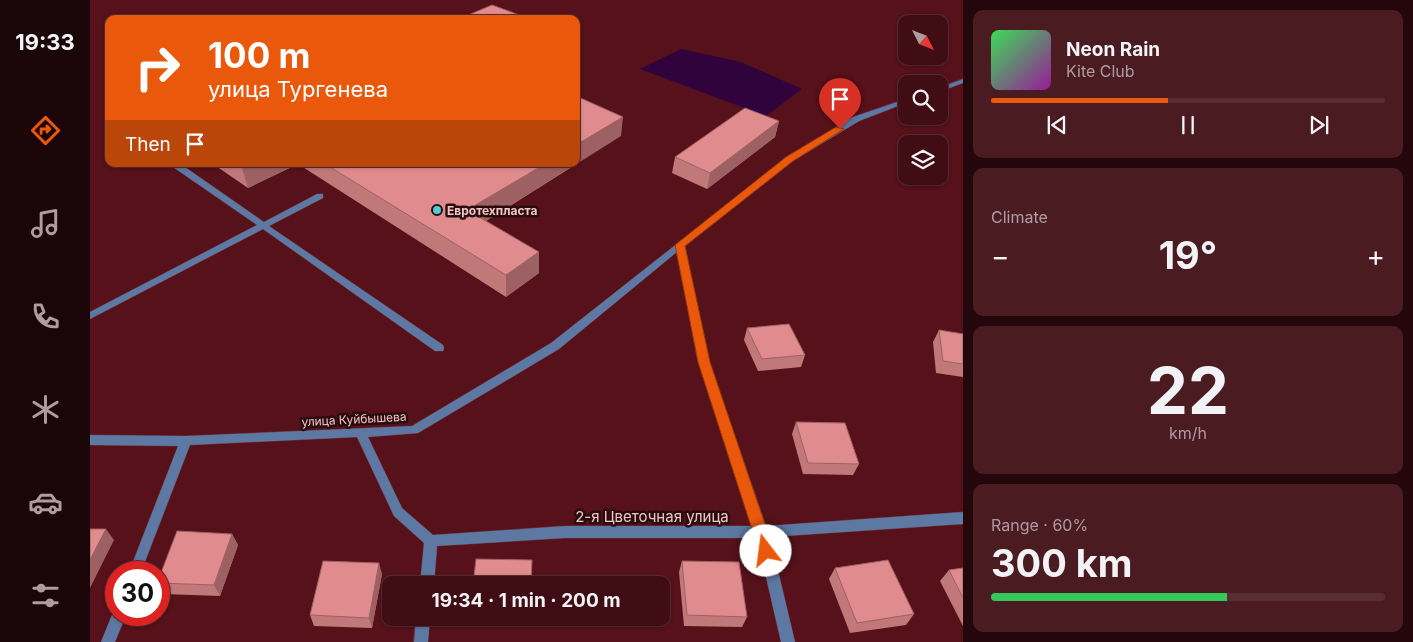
<!DOCTYPE html>
<meta charset="utf-8">
<style>
:root{--surface:#400d14;--page:#4b1b22;--text:#f1f3f6;--muted:#ae9ca0;--line:#592d34;--accent:#ea580c}
body{margin:0;font-family:Inter,sans-serif;background:var(--page);color:var(--text);height:100vh;display:flex;flex-direction:column;font-size:19px;white-space:nowrap}
*{box-sizing:border-box;margin:0}
p{font-size:16px;color:var(--muted)}
.icon{flex:none;width:28px;height:28px;fill:none;stroke:currentColor;stroke-width:2;stroke-linecap:round;stroke-linejoin:round}
.map{position:relative;flex:1;overflow:hidden}
.panel{display:flex;flex-direction:column;gap:10px;padding:10px;background:#23070b;width:450px}
.panel>*{flex:none}
.top-card{position:absolute;left:15px;top:15px;width:475px;height:152px;border-radius:10px;box-shadow:0 1px 4px #0004,0 0 0 1px var(--line);background:#ea580c;color:#fff;overflow:hidden}
.needle{width:32px;rotate:132deg}
.fabs{position:absolute;left:808px;top:15px;display:grid;gap:10px}
.fabs a{display:grid;place-items:center;width:50px;height:50px;border-radius:10px;background:var(--surface);box-shadow:0 1px 4px #0004,0 0 0 1px var(--line);font-size:25px}
.speed{position:absolute;left:15px;top:561px;display:flex;gap:10px;font-size:25px;font-weight:700;text-align:center}
.speed>*{display:grid;place-content:center;width:65px;height:65px;border-radius:50%;background:var(--surface);box-shadow:0 1px 4px #0004,0 0 0 1px var(--line);line-height:1}
.speed .limit{border:8px solid #d22;background:#fff;color:#111}
.pin{position:absolute;display:grid;place-items:center;width:42px;height:42px;color:#fff;margin:-51px -21px;border-radius:50% 50% 50% 0;rotate:-45deg;box-shadow:0 0 5px #0007}
.pin .icon{rotate:45deg}
.me{position:absolute;width:55px;margin:-28px;rotate:345deg;stroke-linejoin:round;filter:drop-shadow(0 0 4px #0008)}
.turn{display:flex;align-items:center;gap:18px;height:105px;padding:0 20px;font-size:22px}
.turn .icon{width:65px;height:65px;stroke-width:2.5}
.turn b{display:block;font-size:35px;line-height:42px}
.then{display:flex;align-items:center;height:48px;padding:0 20px;background:#0003;gap:10px;font-size:19px}
.big{font-size:38px;font-weight:700;line-height:1.1}
.panel .widget{flex:1;display:flex;flex-direction:column;justify-content:center;gap:8px;min-width:0;padding:0 18px;border-radius:10px;background:var(--page)}
.panel .dial{align-items:center;gap:0}
.dial b{font-size:65px;line-height:1}
.song{display:flex;align-items:center;gap:15px}
.cover{width:60px;height:60px;border-radius:8px;background:linear-gradient(135deg,hsl(130 70% 55%),hsl(300 70% 35%))}
.played{height:5px;border-radius:2px;background:linear-gradient(90deg,var(--accent) 45%,var(--line) 45%)}
.keys{display:flex;justify-content:space-around;direction:ltr}
.heat{display:flex;justify-content:space-between;align-items:center;font-size:28px;direction:ltr}
.charge{height:8px;border-radius:4px;background:linear-gradient(90deg,#34c759 60%,var(--line) 0)}
.trip{position:absolute;left:292px;top:576px;width:288px;height:50px;border-radius:10px;background:var(--surface);box-shadow:0 1px 4px #0004,0 0 0 1px var(--line);font-weight:700;line-height:50px;text-align:center}
main{display:flex;flex:1;min-height:0}
.dock{display:flex;flex-direction:column;width:90px;justify-content:space-around;align-items:center;background:#1a0508;color:var(--muted)}
.dock .icon{width:35px;height:35px}
.dock .on{color:var(--accent)}
.dock b{font-size:22px;color:var(--text)}
.map>svg:first-child{display:block}
.water{fill:#31033c}
.lines{fill:none;stroke-linecap:round;stroke-linejoin:round}
.service-casing{stroke:#723139;stroke-width:1}
.minor-casing{stroke:#723139;stroke-width:1}
.service{fill:#5c78a3;fill-rule:evenodd}
.minor{fill:#5c78a3;fill-rule:evenodd}
.wall{fill:#c17879}
.shaded-wall{fill:#9d6163}
.building{fill:#e08b8d;stroke:#9d6163}
.route{fill:#ea580c;stroke:#983908}
.poi-dot{fill:#51ccd1;stroke:#2a0c0e;stroke-width:2}
.labels{text-anchor:middle;dominant-baseline:central;stroke-width:5;stroke-linejoin:round;paint-order:stroke}
.poi-label{font-size:12px;font-weight:bold;fill:#f0c5c4;stroke:#2a0c0e;text-anchor:start}
.street-label{font-size:12px;fill:#f0c5c4;stroke:#2a0c0e}
.near-street-label{font-size:15px;fill:#f0c5c4;stroke:#2a0c0e}
</style>
<main>
<nav class="dock">
<b>19:33</b>
<svg class="icon on" aria-label="directions" viewBox="0 0 24 24"><path d="M12 3l9 9-9 9-9-9zM9 14v-3h6M13 9l2 2-2 2"/></svg>
<svg class="icon" aria-label="music" viewBox="0 0 24 24"><path d="M9 18V5l10-2v13"/><circle cx="6" cy="18" r="3"/><circle cx="16" cy="16" r="3"/></svg>
<svg class="icon" aria-label="phone" viewBox="0 0 24 24"><path d="M5 4h4l2 5-3 2q2 4 5 5l2-3 5 2v4C11 20 4 13 5 4z"/></svg>
<svg class="icon" aria-label="climate" viewBox="0 0 24 24"><path d="M12 3v18M4 7l16 10M4 17L20 7"/></svg>
<svg class="icon" aria-label="car" viewBox="0 0 24 24"><path d="M5 17H2v-5l4-1 3-4h7l3 4 3 1v5h-3M9 17h6M6 11h13"/><circle cx="7" cy="17" r="2"/><circle cx="17" cy="17" r="2"/></svg>
<svg class="icon" aria-label="filters" viewBox="0 0 24 24"><path d="M4 7h16M4 17h16"/><circle cx="9" cy="7" r="2"/><circle cx="15" cy="17" r="2"/></svg>
</nav>
<div class="map">
<svg width="873" height="642" viewBox="0 0 873 642">
<rect width="100%" height="100%" fill="#56111a"/>
<path class="water" d="M 591,49 L 651,62 L 712,89 L 676,116 L 550,69 Z"/>
<g class="lines">
<defs>
<path id="service" d="M 83,164 L 93,164 L 92,165 L 174,222 L 227,194 L 233,194 L 233,198 L 179,226 L 353,345 L 354,348 L 353,351 L 345,351 L 173,229 L 0,319 L 0,312 L 167,225 L 83,167 Z"/>
<path id="minor" d="M 873,79 L 873,83 L 849,92 L 849,88 Z
M 816,99 L 816,103 L 769,121 L 703,161 L 595,246 L 619,362 L 676,526 L 873,512 L 873,524 L 680,537 L 705,642 L 691,642 L 667,538 L 475,538 L 347,546 L 344,585 L 330,585 L 334,543 L 304,516 L 267,437 L 100,445 L 51,572 L 39,572 L 88,446 L 0,445 L 0,435 L 96,436 L 322,426 L 461,343 L 697,157 L 763,117 ZM 587,252 L 609,362 L 664,526 L 475,526 L 343,535 L 312,508 L 278,437 L 328,433 L 469,349 Z
M 26,609 L 26,615 L 36,615 L 25,642 L 11,642 L 24,610 Z
M 326,618 L 340,618 L 338,642 L 324,642 Z"/>
</defs>
<use href="#service" class="service-casing"/>
<use href="#minor" class="minor-casing"/>
<use href="#service" class="service"/>
<use href="#minor" class="minor"/>
</g>
<path class="wall" d="M 689,121 L 685,137 L 617,189 L 582,173 L 585,157 Z
M 531,136 L 396,221 L 449,273 L 416,297 L 208,164 L 158,188 L 123,164 L 486,164 Z
M 657,328 L 715,355 L 711,367 L 668,371 L 654,340 Z
M 849,330 L 873,334 L 873,377 L 846,373 L 843,342 Z
M 706,422 L 769,464 L 763,475 L 713,474 L 702,434 Z
M 142,534 L 148,545 L 130,596 L 74,594 L 69,586 L 69,578 Z
M 592,561 L 657,617 L 652,627 L 594,626 L 589,572 Z
M 745,568 L 824,614 L 816,625 L 760,633 L 739,579 Z
M 873,568 L 873,626 L 850,581 L 859,570 Z
M 292,574 L 282,628 L 224,626 L 220,615 Z
M 380,618 L 439,618 L 439,625 L 381,624 Z"/>
<path class="shaded-wall" d="M 533,117 L 531,136 L 379,231 L 377,210 L 455,164 L 486,164 L 486,145 Z
M 689,121 L 685,137 L 617,189 L 620,173 Z
M 161,164 L 208,164 L 158,188 L 152,168 Z
M 449,252 L 449,273 L 416,297 L 416,275 Z
M 16,529 L 24,540 L 0,588 L 0,560 Z
M 142,534 L 148,545 L 130,596 L 124,585 Z
M 289,563 L 292,574 L 282,628 L 279,618 Z"/>
<path class="building" d="M 402,5 L 432,16 L 426,19 L 369,19 Z
M 486,96 L 533,117 L 486,145 Z
M 655,108 L 689,121 L 620,173 L 585,157 Z
M 147,164 L 161,164 L 152,168 Z
M 235,164 L 455,164 L 377,210 L 449,252 L 416,275 Z
M 699,324 L 715,355 L 672,359 L 657,328 Z
M 849,330 L 873,334 L 873,364 L 853,361 Z
M 706,422 L 755,423 L 769,464 L 718,463 Z
M 0,529 L 16,529 L 0,560 Z
M 87,531 L 142,534 L 124,585 L 69,583 L 69,578 Z
M 386,559 L 442,560 L 441,585 L 383,585 Z
M 798,560 L 824,614 L 767,623 L 745,568 Z
M 233,561 L 289,563 L 279,618 L 220,615 Z
M 592,561 L 649,562 L 657,617 L 597,615 Z
M 873,568 L 873,598 L 859,570 Z"/>
<path class="route" d="M 746,127 L 754,129 L 703,161 L 595,246 L 620,362 L 684,551 L 681,555 L 676,557 L 671,555 L 669,551 L 608,362 L 585,245 L 696,157 Z"/>
<circle class="poi-dot" cx="347" cy="210" r="5"/>
<g class="labels">
<g class="poi-label">
<text x="357" y="210">Евротехпласта</text>
</g>
<g class="street-label">
<text transform="translate(264 419) rotate(-3)">улица Куйбышева</text>
</g>
<g class="near-street-label">
<text x="562" y="516">2-я Цветочная улица</text>
</g>
</g>
</svg>
<div class="fabs">
<a><svg class="needle" viewBox="-14 -14 28 28"><path d="M0-13l5 13h-10z" fill="#e53935"/><path d="M0 13l5-13h-10z" fill="#ae9ca0"/></svg></a>
<a><svg class="icon" aria-label="search" viewBox="0 0 24 24"><circle cx="10" cy="10" r="6"/><path d="M15 15l6 6"/></svg></a>
<a><svg class="icon" aria-label="layers" viewBox="0 0 24 24"><path d="M12 4l9 5-9 5-9-5zM3 14l9 5 9-5"/></svg></a>
</div>
<div class="speed"><div class="limit">30</div></div>
<div class="pin" style="left:750px;top:129px;background:#d93025"><svg class="icon" aria-label="arrive" viewBox="0 0 24 24"><path d="M6 21V4h12l-3 4 3 4H6"/></svg></div>
<svg class="me" style="left:676px;top:551px" viewBox="-20 -20 40 40"><circle r="19" fill="#fff"/><path d="M0-13L10 11 0 6-10 11z" fill="#ea580c"/></svg>
<div class="trip">19:34 · 1 min · 200 m</div>
<div class="top-card">
<div class="turn"><svg class="icon" aria-label="right" viewBox="0 0 24 24"><path d="M7 20v-9h11M14 6l5 5-5 5"/></svg><div><b>100 m</b>улица Тургенева</div></div>
<div class="then">Then<svg class="icon" aria-label="arrive" viewBox="0 0 24 24"><path d="M6 21V4h12l-3 4 3 4H6"/></svg></div>
</div>
</div>
<section class="panel">
<div class="widget">
<div class="song"><i class="cover"></i><div><b>Neon Rain</b><p>Kite Club</p></div></div>
<div class="played"></div>
<div class="keys"><svg class="icon" aria-label="previous" viewBox="0 0 24 24"><path d="M18 5L8 12l10 7zM5 5v14"/></svg><svg class="icon" aria-label="pause" viewBox="0 0 24 24"><path d="M8 5v14M16 5v14"/></svg><svg class="icon" aria-label="next" viewBox="0 0 24 24"><path d="M6 5l10 7-10 7zM19 5v14"/></svg></div>
</div>
<div class="widget"><p>Climate</p>
<div class="heat"><a>−</a><b class="big">19°</b><a>+</a></div>
</div>
<div class="widget dial"><b>22</b><p>km/h</p></div>
<div class="widget"><p>Range · 60%</p><b class="big">300 km</b><div class="charge"></div></div>
</section>
</main>
